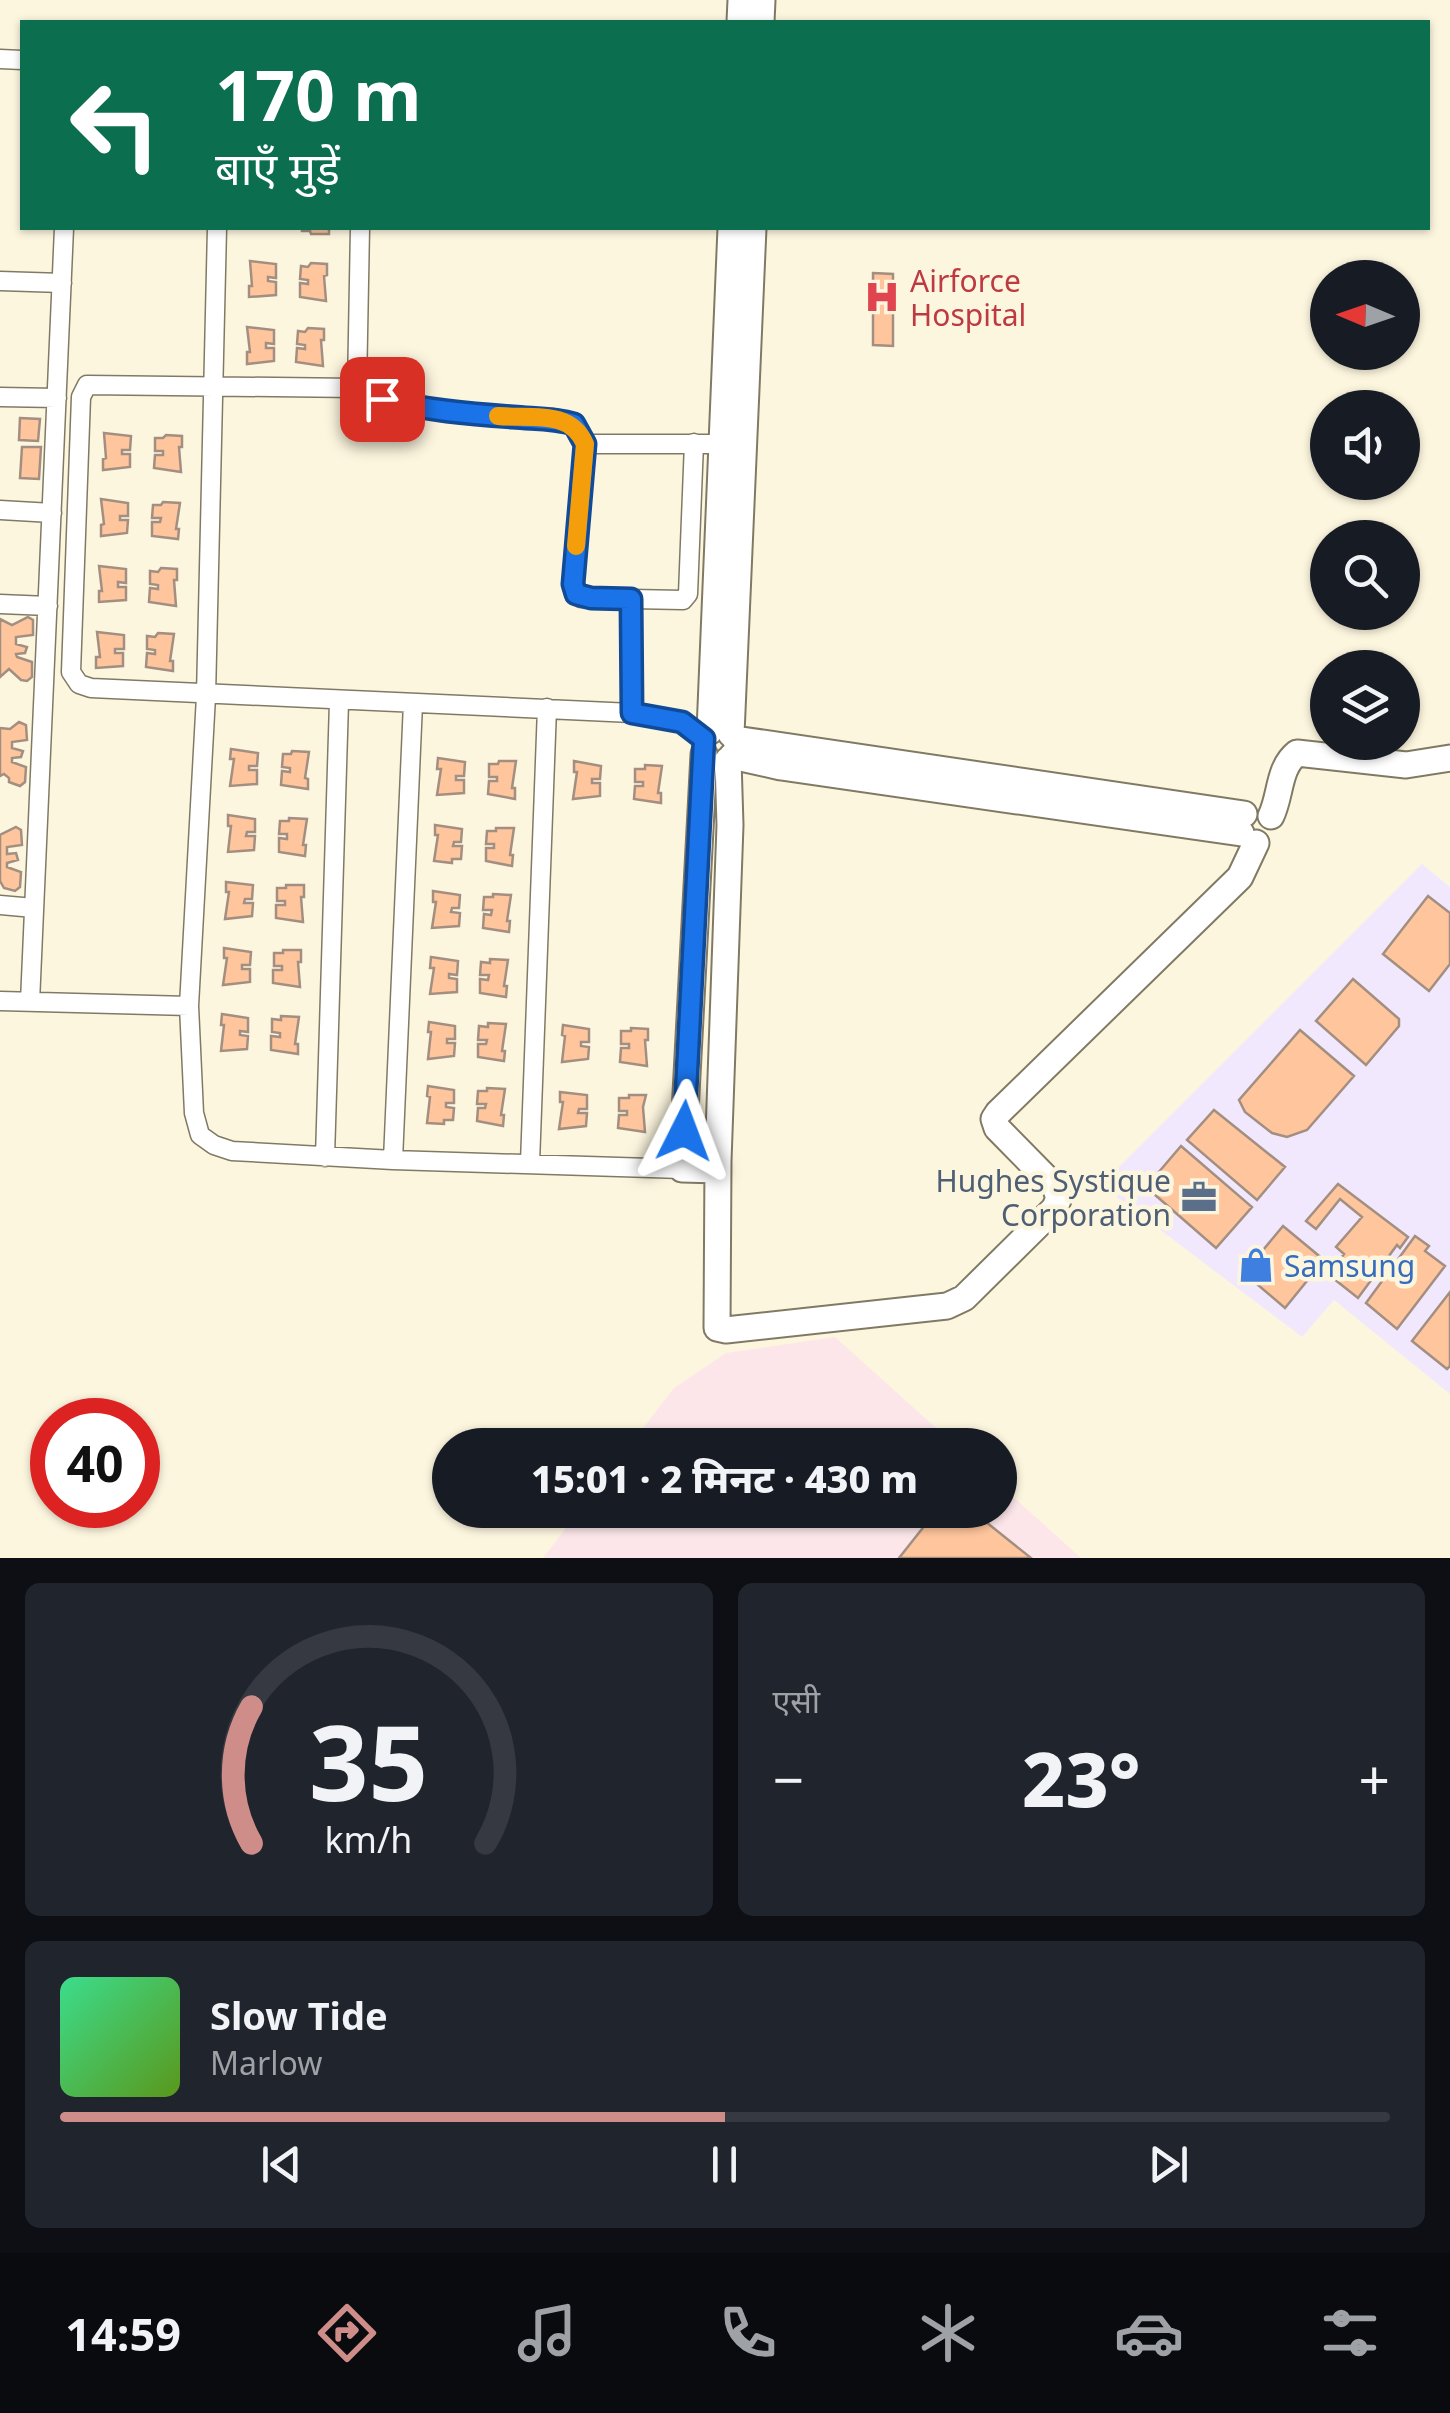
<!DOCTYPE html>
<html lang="hi">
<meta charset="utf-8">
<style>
:root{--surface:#171b24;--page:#20242c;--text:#f1f3f6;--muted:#9ea1a6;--line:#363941;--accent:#ce8d88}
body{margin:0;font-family:"Noto Sans","Noto Sans Devanagari",sans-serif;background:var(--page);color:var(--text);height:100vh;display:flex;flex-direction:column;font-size:38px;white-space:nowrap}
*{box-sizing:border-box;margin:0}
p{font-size:32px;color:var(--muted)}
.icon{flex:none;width:55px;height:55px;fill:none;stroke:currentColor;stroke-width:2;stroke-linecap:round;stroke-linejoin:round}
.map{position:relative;height:1558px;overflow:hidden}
.details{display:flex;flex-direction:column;gap:25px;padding:25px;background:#0d0f14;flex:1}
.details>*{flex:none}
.guide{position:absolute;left:20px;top:20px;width:1410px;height:210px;border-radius:0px;box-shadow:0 2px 8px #0004;background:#0b6e4f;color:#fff;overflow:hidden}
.needle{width:65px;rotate:272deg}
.tools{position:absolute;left:1310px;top:260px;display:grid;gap:20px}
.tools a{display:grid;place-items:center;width:110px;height:110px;border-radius:50%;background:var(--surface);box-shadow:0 2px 8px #0004;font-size:50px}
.speed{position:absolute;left:30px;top:1398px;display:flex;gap:20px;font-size:50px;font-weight:700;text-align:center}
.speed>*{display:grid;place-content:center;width:130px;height:130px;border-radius:50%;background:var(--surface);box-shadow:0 2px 8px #0004;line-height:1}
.speed .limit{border:15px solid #d22;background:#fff;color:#111}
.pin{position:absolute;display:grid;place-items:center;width:85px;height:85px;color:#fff;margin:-42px;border-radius:20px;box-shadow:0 5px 15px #0006}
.me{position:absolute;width:110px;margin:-55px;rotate:3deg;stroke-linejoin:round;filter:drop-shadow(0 0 8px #0008)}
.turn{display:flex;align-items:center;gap:35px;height:210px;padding:0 30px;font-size:45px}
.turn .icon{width:130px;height:130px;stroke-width:2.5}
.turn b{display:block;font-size:70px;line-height:85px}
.big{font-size:75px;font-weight:800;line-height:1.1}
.details .widget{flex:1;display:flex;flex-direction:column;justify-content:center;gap:15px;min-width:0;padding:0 35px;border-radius:15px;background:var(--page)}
.details .dial{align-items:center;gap:0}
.dial svg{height:260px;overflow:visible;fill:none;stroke:var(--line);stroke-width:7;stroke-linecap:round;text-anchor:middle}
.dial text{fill:var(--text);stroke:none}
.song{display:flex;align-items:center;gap:30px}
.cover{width:120px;height:120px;border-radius:15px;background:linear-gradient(135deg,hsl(150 70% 55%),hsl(90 70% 35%))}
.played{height:10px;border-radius:5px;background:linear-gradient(90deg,var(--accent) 50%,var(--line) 50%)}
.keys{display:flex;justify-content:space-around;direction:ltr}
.heat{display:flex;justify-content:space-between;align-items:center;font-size:55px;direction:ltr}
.details .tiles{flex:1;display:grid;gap:25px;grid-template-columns:1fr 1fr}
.widget:last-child{grid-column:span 2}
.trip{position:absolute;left:432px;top:1428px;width:585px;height:100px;border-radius:50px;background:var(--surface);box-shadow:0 2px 8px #0004;font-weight:800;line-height:100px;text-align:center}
.menu{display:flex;height:160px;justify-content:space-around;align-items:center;background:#090b0e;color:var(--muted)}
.menu .icon{width:70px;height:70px}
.menu .selected{color:var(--accent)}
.menu b{font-size:45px;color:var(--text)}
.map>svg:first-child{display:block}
.commercial{fill:#f1e8fd}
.industrial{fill:#fce6e9}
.building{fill:#ffc59c;stroke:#a38f81;stroke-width:2.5}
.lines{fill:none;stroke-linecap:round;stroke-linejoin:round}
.street-casing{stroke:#807a65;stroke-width:21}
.secondary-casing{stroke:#807a65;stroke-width:29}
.street{stroke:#fff;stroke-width:18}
.secondary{stroke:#fff;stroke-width:25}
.route-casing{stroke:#114b97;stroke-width:25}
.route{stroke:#1a73e8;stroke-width:18}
.slow{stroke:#f59e0b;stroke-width:18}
.labels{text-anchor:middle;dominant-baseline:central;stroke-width:9;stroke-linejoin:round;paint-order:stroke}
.health-label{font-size:30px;fill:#be3a42;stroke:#fdf6df;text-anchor:start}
.service-label{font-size:30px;fill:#4e5e75;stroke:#fdf6df;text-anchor:end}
.shop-label{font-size:30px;fill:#366cbe;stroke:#fdf6df;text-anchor:start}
</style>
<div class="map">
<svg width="1450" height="1558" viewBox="0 0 1450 1558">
<rect width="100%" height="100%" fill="#fdf6df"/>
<path class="commercial" d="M 1422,864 L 1450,887 L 1450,1394 L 1334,1300 L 1302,1337 L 1101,1185 Z"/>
<path class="industrial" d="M 835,1337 L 955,1445 L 630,1445 L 674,1388 L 726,1353 Z
M 1000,1485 L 1081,1558 L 543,1558 L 580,1510 L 1000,1510 Z"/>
<path class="building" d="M 302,228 L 329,228 L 329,234 L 311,234 L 310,231 L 302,231 Z
M 250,261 L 276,264 L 276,278 L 268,277 L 268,281 L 276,282 L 276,295 L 249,297 L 249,286 L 252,286 Z
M 311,263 L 327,264 L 327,275 L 324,276 L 326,301 L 300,297 L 300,283 L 308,284 L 308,280 L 300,279 L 301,266 L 308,267 Z
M 873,273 L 893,274 L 893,346 L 873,345 Z
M 247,327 L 274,330 L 274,344 L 266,343 L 266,348 L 274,348 L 274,361 L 247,364 L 247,352 L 250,352 Z
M 308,328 L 324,329 L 324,340 L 321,340 L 323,366 L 296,362 L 297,348 L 305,349 L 305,345 L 297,344 L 298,331 L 305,332 Z
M 20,418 L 40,419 L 38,441 L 19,440 Z
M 104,433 L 131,436 L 130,450 L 122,450 L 122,454 L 130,454 L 130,467 L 103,470 L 103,459 L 106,458 Z
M 166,435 L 182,436 L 182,447 L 179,447 L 181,472 L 154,468 L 155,455 L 163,455 L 163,451 L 155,451 L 155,438 L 163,438 Z
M 22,447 L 41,447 L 39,479 L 20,478 Z
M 101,499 L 128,503 L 128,516 L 120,516 L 120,520 L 128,520 L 127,533 L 101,536 L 101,525 L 104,524 Z
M 163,502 L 180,503 L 176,529 L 179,529 L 178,539 L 152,536 L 152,522 L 160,522 L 161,518 L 152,518 L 153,505 L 161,505 Z
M 99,566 L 126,569 L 126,583 L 118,582 L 118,587 L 126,587 L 126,600 L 99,602 L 99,591 L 102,591 Z
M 161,568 L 177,569 L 177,580 L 174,580 L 176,606 L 149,602 L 150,588 L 158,589 L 158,585 L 150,584 L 150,571 L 158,572 Z
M 28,617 L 33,620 L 33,635 L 16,637 L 16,644 L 27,647 L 25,653 L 16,654 L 17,657 L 32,662 L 32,677 L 27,681 L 21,680 L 9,669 L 0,677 L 0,619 L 12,625 Z
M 97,632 L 124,635 L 124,649 L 115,649 L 115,653 L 123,653 L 123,666 L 96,668 L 96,657 L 100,657 Z
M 158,633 L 174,634 L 170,661 L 173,661 L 173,671 L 146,667 L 147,653 L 155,654 L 155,650 L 147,649 L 147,636 L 155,637 Z
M 19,722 L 26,725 L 27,740 L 12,742 L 12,748 L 23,751 L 21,757 L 12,758 L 12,762 L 26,767 L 25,782 L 20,786 L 9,782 L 9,778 L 4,774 L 0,776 L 0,728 L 10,729 Z
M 231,749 L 258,753 L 257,766 L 249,766 L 249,770 L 257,770 L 257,784 L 230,786 L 234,759 L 230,759 Z
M 292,751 L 309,752 L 305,778 L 308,779 L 308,789 L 281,785 L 282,771 L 290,772 L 290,768 L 282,767 L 283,754 L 291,754 Z
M 438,758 L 465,762 L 464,776 L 456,776 L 456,780 L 464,780 L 464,793 L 437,795 L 441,769 L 437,769 Z
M 499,761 L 516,761 L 512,788 L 515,788 L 515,799 L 488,794 L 489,781 L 497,781 L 497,777 L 489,777 L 489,764 L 498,764 Z
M 574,761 L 601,766 L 600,779 L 592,779 L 592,783 L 600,783 L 600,796 L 573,799 L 577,772 L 574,772 Z
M 645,765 L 662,766 L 658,793 L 661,793 L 661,803 L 634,799 L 635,786 L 643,786 L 643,782 L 635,782 L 635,769 L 645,769 Z
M 228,815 L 255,819 L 255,832 L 247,832 L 246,836 L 255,836 L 254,850 L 228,852 L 231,826 L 228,826 Z
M 289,818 L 307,819 L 303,845 L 306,845 L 305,856 L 279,852 L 279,838 L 287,839 L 287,834 L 279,834 L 280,821 L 289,821 Z
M 435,825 L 462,829 L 461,842 L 454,842 L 453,846 L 462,846 L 461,859 L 452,859 L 452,863 L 434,861 L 438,835 L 435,835 Z
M 16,827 L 21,830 L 22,845 L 7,847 L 7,854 L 16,853 L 18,860 L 7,863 L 7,867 L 21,872 L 20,887 L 15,891 L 4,888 L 0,881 L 0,835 Z
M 496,828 L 514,828 L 510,855 L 513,855 L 512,866 L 486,861 L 486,848 L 494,848 L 494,844 L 486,844 L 487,831 L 496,831 Z
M 226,882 L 253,885 L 252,899 L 245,899 L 244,903 L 253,903 L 252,916 L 225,919 L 229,892 L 226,892 Z
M 286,885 L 304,885 L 304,897 L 301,897 L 303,922 L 276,918 L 276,905 L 285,905 L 285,901 L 277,901 L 277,888 L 286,888 Z
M 433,891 L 460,895 L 459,908 L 452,908 L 451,912 L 460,913 L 459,926 L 432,928 L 436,902 L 433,902 Z
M 493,894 L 511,895 L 507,921 L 510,921 L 509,932 L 483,928 L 484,914 L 491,915 L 492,910 L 483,910 L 484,897 L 493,897 Z
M 1428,896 L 1450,913 L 1450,964 L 1429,991 L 1383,954 Z
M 224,948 L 251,952 L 250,965 L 242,965 L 242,969 L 250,969 L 250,982 L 223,985 L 227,958 L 224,958 Z
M 283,950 L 301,950 L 301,962 L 298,962 L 300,987 L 273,983 L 273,970 L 282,970 L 282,966 L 274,966 L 274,953 L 283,953 Z
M 431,957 L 458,961 L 457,975 L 449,974 L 449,978 L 457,979 L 457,992 L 430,994 L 434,968 L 430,968 Z
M 490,959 L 508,960 L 504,986 L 507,986 L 506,997 L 480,993 L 480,979 L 488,980 L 489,975 L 480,975 L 481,962 L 490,963 Z
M 1353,979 L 1399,1019 L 1399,1026 L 1366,1065 L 1316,1021 Z
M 222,1014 L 248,1018 L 248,1032 L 240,1031 L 240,1035 L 248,1036 L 247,1049 L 221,1051 L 224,1025 L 221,1025 Z
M 281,1016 L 299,1017 L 295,1044 L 298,1044 L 298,1054 L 271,1050 L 271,1036 L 280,1037 L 280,1033 L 272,1032 L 272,1019 L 281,1020 Z
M 429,1022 L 455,1026 L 455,1039 L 447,1039 L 447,1043 L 455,1043 L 454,1056 L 428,1059 L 431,1032 L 428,1032 Z
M 488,1023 L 506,1024 L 502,1051 L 505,1051 L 504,1061 L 478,1057 L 478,1044 L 486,1044 L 487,1040 L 478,1040 L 479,1026 L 488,1027 Z
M 563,1025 L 589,1029 L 589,1042 L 581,1042 L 581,1046 L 589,1047 L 588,1059 L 562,1062 L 565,1036 L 562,1035 Z
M 631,1028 L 648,1029 L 648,1040 L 645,1040 L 647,1066 L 620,1062 L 621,1048 L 629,1048 L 629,1044 L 621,1044 L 621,1031 L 631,1031 Z
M 1300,1030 L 1354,1076 L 1307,1130 L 1287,1137 L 1272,1133 L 1245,1112 L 1239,1100 Z
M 428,1086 L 454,1090 L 454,1103 L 446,1103 L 446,1107 L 454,1108 L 453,1120 L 444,1120 L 444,1124 L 427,1123 L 430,1097 L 427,1096 Z
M 487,1088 L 505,1089 L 501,1115 L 504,1115 L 503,1126 L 477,1121 L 478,1108 L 485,1108 L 486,1104 L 477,1104 L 478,1091 L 487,1091 Z
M 560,1092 L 587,1095 L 587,1109 L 579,1109 L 578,1113 L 587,1113 L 586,1126 L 559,1129 L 563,1102 L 560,1102 Z
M 629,1095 L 646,1095 L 643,1107 L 645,1132 L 618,1128 L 619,1115 L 627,1115 L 627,1111 L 619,1111 L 619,1098 L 629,1098 Z
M 1214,1110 L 1285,1167 L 1257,1200 L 1187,1140 Z
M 1181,1146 L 1252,1207 L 1216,1248 L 1146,1187 Z
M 1338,1184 L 1408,1237 L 1400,1248 L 1397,1245 L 1358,1298 L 1329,1275 L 1344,1254 L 1336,1247 L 1362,1217 L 1340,1199 L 1316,1229 L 1306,1221 Z
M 1283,1226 L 1324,1260 L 1285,1308 L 1244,1273 Z
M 1415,1236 L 1429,1246 L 1425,1251 L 1445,1266 L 1397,1329 L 1366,1303 Z
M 1450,1292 L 1450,1366 L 1447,1369 L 1412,1341 Z
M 937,1510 L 971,1510 L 1031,1558 L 899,1558 Z"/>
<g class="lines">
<defs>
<path id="street" d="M 0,59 L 22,60
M 217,228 L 206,696 L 189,1006 L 194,1113 L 200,1135 L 214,1145 L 232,1151 L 393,1160 L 682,1169
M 360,228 L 357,388 L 87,385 L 81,397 L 71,672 L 79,684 L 91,688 L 632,713 C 659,718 684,718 704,739
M 0,281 L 62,283
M 357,388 C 417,416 488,417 553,418 L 574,424 L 585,444 L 573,584 L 576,594 L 581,598 L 683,600 L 688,594 L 694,443
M 0,397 L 57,398
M 585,444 L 733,444
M 0,510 L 52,513
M 631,599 L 632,713
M 0,604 L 48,606
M 0,905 L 34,908
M 0,1001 L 189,1006
M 30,1002 L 64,228
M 325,1157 L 339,702
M 393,1160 L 413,703
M 530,1163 L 547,708"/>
<path id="secondary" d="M 740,22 L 741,0
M 761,22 L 762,0
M 710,731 L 731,228
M 731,734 L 753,228
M 735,739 L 1244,814
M 704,754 L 682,1169 L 718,1170
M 732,756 L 781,767 L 1241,833
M 728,760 L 730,825 L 718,1161 L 717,1328 L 726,1330 L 947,1306 L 964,1298 L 1055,1208 L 1059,1197 L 1055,1187 L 997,1128 L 994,1119 L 998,1113 L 1240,877 L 1256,843
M 1271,816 C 1281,796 1278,768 1297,753 L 1406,765 L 1450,758"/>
</defs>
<use href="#street" class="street-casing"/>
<use href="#secondary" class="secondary-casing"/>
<use href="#street" class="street"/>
<use href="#secondary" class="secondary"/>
</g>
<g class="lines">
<defs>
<path id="route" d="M 382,399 C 425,410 469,414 513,417 C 535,419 553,418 574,424 L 585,444 L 573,584 L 576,594 L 591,598 L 631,599 L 632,713 L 682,722 L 704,739 L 684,1131"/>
</defs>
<use href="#route" class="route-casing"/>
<use href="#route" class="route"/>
<path class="slow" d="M 498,416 C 531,419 570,409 585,444 L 576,546"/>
</g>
<defs>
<symbol id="hospital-bare" viewBox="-9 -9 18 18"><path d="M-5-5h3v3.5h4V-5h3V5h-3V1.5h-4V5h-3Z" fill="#e0444e" stroke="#fdf6df" stroke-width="2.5" paint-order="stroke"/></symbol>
<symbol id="office-bare" viewBox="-9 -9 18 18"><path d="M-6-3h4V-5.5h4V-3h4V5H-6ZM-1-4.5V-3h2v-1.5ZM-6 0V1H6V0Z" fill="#5c6f8a" stroke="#fdf6df" stroke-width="2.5" paint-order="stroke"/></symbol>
<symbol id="shop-bare" viewBox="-9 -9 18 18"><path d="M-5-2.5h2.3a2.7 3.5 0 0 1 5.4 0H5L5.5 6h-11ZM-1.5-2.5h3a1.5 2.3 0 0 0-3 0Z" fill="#3f7fe0" stroke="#fdf6df" stroke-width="2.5" paint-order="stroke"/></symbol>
</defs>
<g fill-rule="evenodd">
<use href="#hospital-bare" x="857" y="272" width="50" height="50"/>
<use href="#office-bare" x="1174" y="1172" width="50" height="50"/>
<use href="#shop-bare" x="1231" y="1240" width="50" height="50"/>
</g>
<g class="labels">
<g class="health-label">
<text x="910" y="280">Airforce<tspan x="910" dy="34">Hospital</tspan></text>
</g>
<g class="service-label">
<text x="1171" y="1180">Hughes Systique<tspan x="1171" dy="34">Corporation</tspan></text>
</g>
<g class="shop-label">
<text x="1284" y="1265">Samsung</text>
</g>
</g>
</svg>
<div class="tools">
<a><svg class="needle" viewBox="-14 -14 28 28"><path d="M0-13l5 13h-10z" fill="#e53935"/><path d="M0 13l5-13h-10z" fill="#9ea1a6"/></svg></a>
<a><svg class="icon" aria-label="sound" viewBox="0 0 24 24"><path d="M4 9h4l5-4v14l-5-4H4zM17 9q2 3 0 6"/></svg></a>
<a><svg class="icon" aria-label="search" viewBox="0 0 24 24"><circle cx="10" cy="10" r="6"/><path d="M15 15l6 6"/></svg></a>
<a><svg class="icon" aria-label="layers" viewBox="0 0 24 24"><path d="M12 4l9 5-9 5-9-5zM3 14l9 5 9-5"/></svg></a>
</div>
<div class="speed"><div class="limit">40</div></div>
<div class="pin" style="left:382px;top:399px;background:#d93025"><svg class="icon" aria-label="arrive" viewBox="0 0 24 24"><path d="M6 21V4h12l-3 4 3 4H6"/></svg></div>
<svg class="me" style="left:684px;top:1131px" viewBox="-20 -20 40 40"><path d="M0-17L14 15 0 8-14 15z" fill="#1a73e8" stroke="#fff" stroke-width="4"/></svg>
<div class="trip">15:01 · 2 मिनट · 430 m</div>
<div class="guide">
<div class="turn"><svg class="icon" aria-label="left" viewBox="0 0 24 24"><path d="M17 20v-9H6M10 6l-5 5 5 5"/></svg><div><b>170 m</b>बाएँ मुड़ें</div></div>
</div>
</div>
<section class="details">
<div class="tiles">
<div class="widget dial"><svg viewBox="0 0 100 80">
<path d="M14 69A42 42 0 1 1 86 69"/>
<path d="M14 69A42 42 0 0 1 14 27" stroke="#ce8d88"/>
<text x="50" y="56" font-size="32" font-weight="700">35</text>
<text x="50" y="72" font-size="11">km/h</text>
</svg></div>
<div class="widget"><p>एसी</p>
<div class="heat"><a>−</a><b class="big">23°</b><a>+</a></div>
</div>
<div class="widget">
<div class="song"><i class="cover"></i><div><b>Slow Tide</b><p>Marlow</p></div></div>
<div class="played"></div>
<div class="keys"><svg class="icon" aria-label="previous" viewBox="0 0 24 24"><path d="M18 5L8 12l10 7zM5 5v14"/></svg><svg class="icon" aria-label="pause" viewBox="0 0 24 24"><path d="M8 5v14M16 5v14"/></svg><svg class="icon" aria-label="next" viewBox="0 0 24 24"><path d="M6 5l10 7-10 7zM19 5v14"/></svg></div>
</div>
</div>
</section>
<nav class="menu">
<b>14:59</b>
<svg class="icon selected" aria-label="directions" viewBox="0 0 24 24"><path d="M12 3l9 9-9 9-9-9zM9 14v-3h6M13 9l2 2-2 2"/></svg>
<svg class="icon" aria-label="music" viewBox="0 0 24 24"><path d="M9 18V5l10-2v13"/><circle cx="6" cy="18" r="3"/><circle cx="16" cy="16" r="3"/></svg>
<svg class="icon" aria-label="phone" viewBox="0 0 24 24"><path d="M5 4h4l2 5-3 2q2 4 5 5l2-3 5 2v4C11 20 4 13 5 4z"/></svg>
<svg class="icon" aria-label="climate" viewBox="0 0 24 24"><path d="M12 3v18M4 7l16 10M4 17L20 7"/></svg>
<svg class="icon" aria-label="car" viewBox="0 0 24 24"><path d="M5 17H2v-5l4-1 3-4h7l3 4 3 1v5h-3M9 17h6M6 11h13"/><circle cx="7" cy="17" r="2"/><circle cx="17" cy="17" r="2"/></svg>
<svg class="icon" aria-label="filters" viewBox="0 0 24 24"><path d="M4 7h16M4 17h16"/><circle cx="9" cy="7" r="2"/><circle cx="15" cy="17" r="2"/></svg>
</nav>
